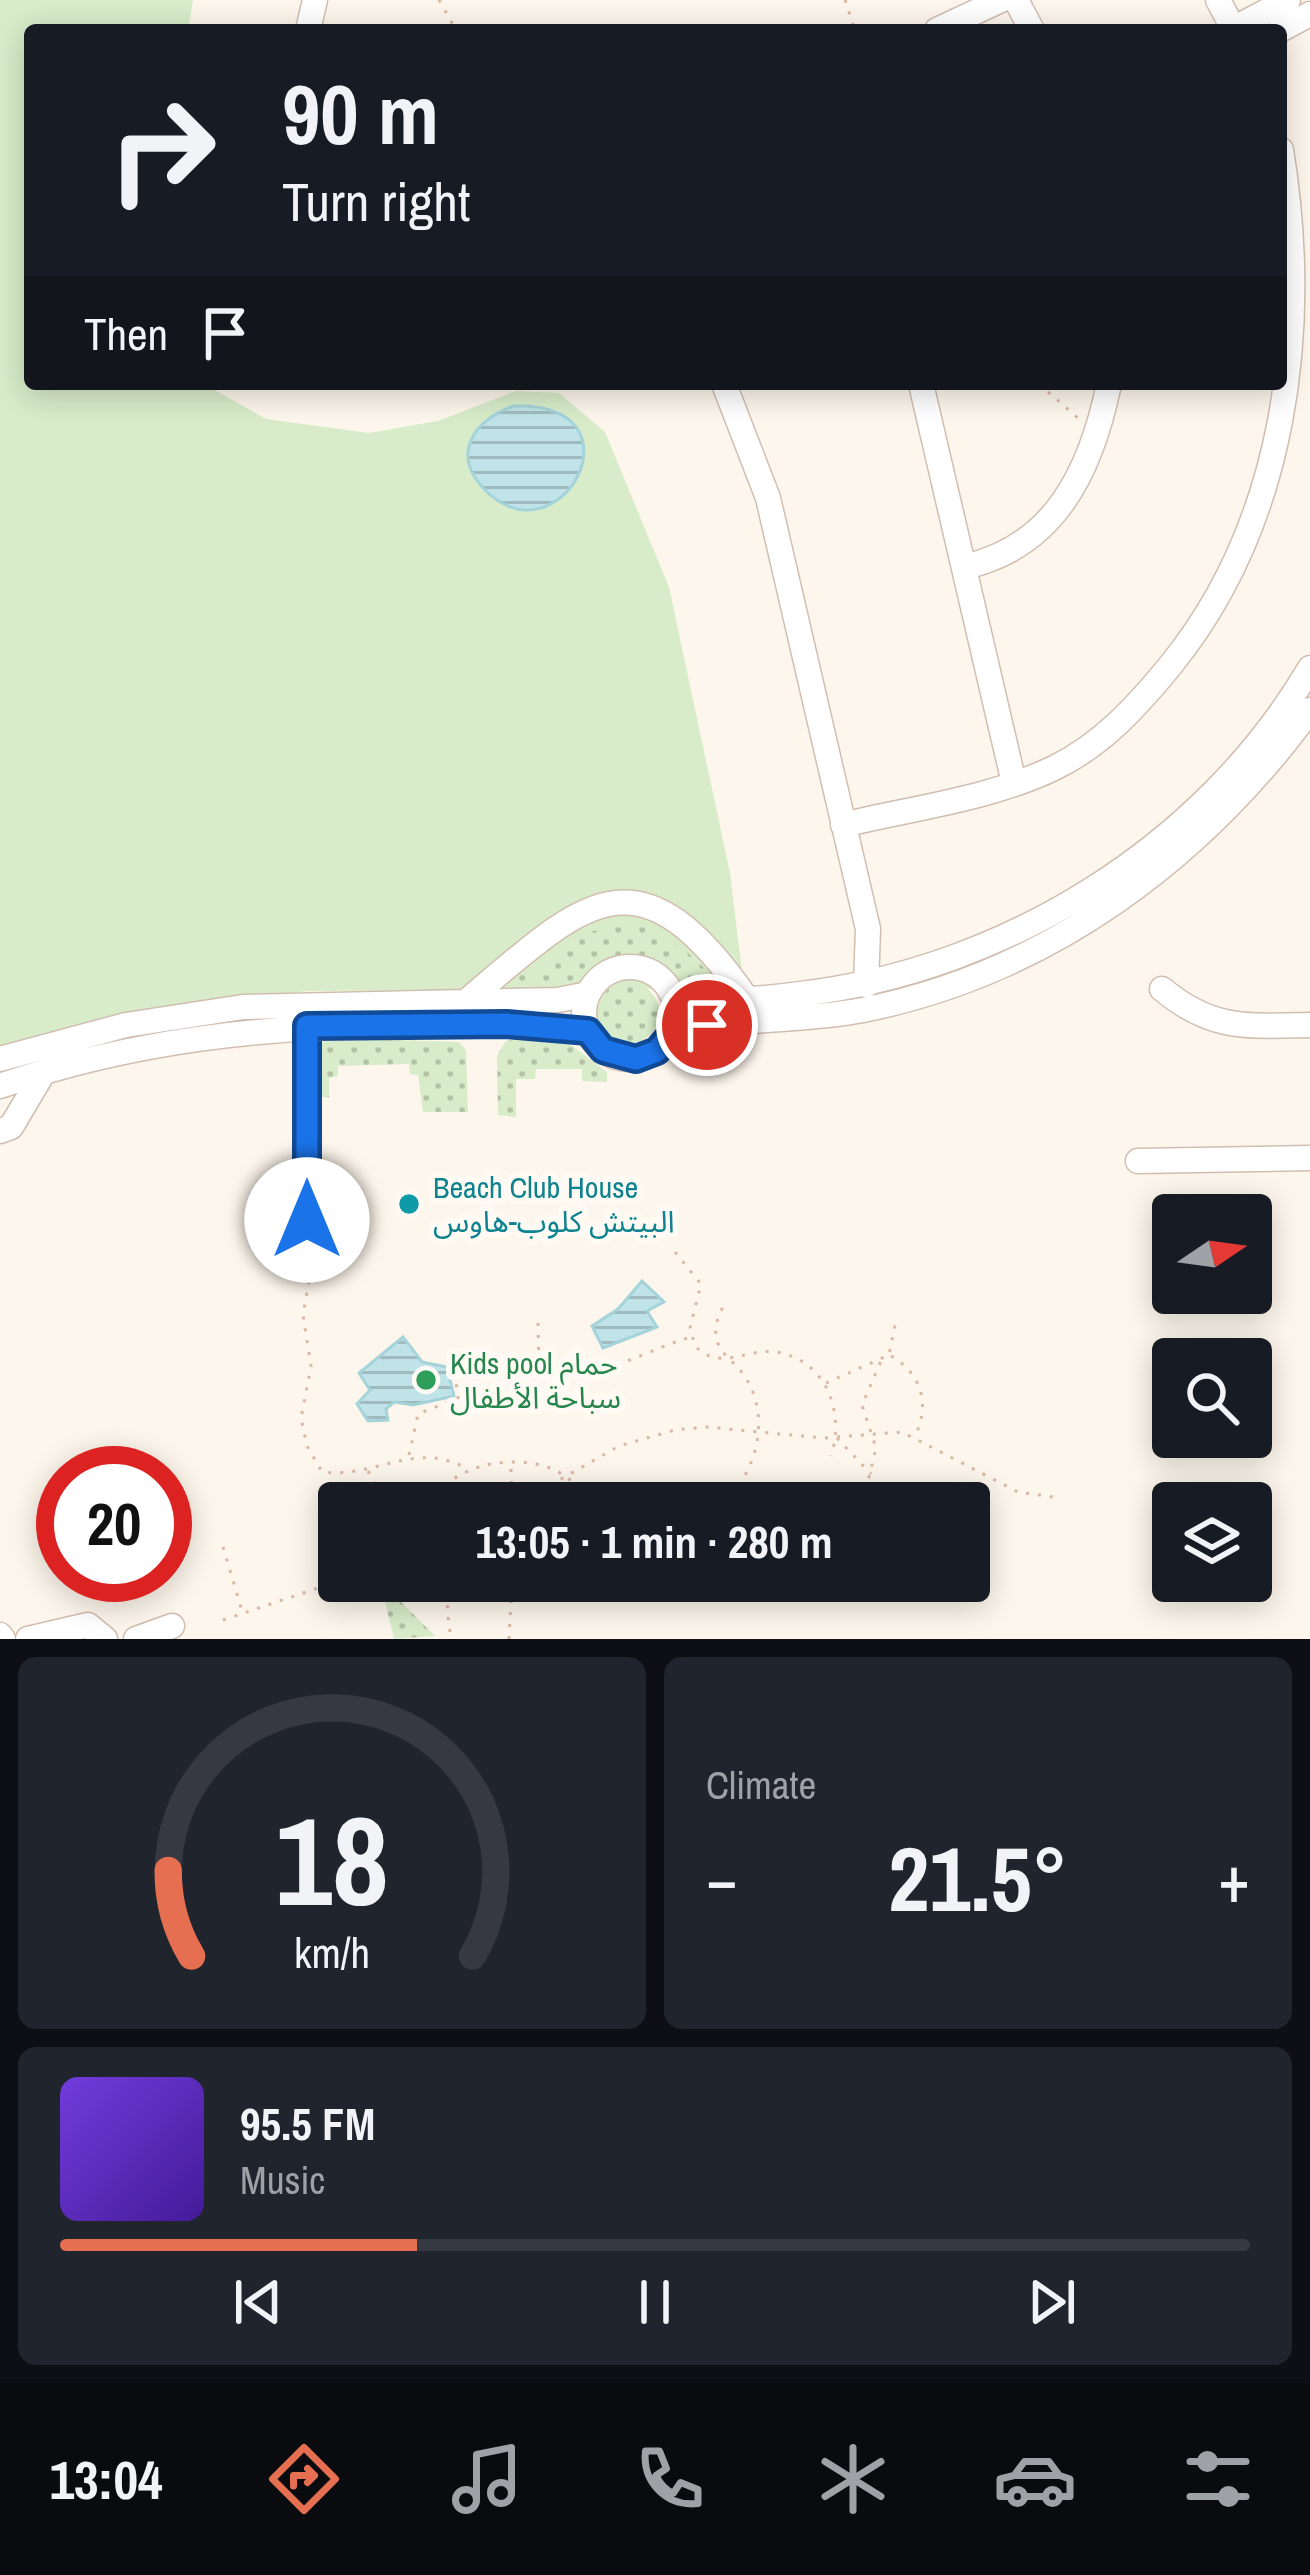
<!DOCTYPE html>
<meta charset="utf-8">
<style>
:root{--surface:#171b24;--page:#20242c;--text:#f1f3f6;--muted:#9ea1a6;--line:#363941;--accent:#e76f51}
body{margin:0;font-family:"Archivo Narrow","Noto Sans Arabic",sans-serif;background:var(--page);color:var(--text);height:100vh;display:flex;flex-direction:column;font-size:45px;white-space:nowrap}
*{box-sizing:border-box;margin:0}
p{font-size:39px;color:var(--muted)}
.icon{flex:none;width:66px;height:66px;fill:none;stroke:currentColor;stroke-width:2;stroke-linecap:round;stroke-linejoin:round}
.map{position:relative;height:1639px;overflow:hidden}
.side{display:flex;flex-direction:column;gap:18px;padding:18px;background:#0d0f14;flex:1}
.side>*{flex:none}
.hud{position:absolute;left:24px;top:24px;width:1263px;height:366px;border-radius:12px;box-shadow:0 6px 30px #0003;background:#171b24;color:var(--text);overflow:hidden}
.needle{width:78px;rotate:77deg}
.controls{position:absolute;left:1152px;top:1194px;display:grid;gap:24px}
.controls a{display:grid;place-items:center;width:120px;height:120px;border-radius:12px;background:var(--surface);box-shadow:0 6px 30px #0003;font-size:60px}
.speed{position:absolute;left:36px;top:1446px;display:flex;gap:24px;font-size:60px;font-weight:700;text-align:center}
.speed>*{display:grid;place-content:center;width:156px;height:156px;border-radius:50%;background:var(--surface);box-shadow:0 6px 30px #0003;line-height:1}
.speed .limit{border:18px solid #d22;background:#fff;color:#111}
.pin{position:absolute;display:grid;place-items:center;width:102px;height:102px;color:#fff;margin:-51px;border:6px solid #fff;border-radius:50%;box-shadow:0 3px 12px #0007}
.me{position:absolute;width:132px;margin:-66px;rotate:0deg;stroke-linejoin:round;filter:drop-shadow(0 0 9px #0008)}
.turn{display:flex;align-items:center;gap:42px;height:252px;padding:0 60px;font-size:54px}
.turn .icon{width:156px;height:156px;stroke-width:2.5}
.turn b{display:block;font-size:84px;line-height:102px}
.then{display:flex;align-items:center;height:114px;padding:0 60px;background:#0003;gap:24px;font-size:45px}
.big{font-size:90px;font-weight:800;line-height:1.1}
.side .widget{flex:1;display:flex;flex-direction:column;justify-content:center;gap:18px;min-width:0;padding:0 42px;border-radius:18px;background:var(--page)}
.side .dial{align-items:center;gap:0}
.dial svg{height:312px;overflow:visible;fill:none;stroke:var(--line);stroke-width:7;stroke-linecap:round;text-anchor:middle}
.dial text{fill:var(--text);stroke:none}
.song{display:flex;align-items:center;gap:36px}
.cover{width:144px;height:144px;border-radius:18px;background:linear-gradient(135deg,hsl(260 70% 55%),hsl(260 70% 35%))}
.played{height:12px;border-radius:6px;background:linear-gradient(90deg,var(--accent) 30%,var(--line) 30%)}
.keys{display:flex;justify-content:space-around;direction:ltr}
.heat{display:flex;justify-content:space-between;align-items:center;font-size:66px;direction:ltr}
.side .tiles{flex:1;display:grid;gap:18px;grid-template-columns:1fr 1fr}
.widget:last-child{grid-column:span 2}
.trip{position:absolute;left:318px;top:1482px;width:672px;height:120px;border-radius:12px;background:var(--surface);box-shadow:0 6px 30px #0003;font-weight:800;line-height:120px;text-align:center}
.dock{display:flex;height:192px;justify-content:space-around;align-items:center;background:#090b0e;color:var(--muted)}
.dock .icon{width:84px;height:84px}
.dock .current{color:var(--accent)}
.dock b{font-size:54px;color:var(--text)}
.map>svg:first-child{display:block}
.green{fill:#d8ecc9}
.garden{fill:url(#garden-dots)}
.water{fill:url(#water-rules);stroke:#a5d3da;stroke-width:3}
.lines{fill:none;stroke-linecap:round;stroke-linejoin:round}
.minor-casing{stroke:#d1beb0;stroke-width:27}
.path{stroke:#d9b8a5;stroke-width:3;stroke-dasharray:3 9;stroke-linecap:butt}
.minor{stroke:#fff;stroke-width:24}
.route-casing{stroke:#114b97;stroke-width:30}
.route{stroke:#1a73e8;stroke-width:21}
.culture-dot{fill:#0f9aa8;stroke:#fffaf3;stroke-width:4.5}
.leisure-dot{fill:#2e9e5b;stroke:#fffaf3;stroke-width:4.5}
.labels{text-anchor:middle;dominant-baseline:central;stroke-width:12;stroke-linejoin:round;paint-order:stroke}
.culture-label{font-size:30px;fill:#0d838f;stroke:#fffaf3;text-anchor:start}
.leisure-label{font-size:30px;fill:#27864d;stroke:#fffaf3;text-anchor:start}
</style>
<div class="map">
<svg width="1310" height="1639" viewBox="0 0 1310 1639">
<defs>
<pattern id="garden-dots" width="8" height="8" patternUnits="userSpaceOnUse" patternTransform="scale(3)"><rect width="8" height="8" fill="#d8ecc9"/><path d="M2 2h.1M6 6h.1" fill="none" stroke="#b4c2a5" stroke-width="1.8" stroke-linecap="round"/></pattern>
<pattern id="water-rules" width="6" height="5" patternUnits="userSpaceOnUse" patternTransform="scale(3)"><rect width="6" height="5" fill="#bfe3e8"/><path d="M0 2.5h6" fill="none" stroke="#a0bbbe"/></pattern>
</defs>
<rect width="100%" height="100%" fill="#fdf6ec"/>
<path class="green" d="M 0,0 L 193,0 L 188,30 L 30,30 L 30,384 L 204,384 L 266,419 L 369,433 L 438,421 L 516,391 L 559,393 L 605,432 L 669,587 L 730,873 L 744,988 L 309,991 L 131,1011 L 0,1051 Z"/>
<path class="garden" d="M 632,924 C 673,933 700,962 727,993 L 686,984 L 632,954 L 603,960 L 572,985 L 503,986 L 524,966 L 535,975 L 588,932 Z
M597 1013a31 31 0 1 1 62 0a31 31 0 1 1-62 0Z
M 329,1038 L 459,1042 L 466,1050 L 468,1112 L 423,1112 L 418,1075 L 410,1074 L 409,1064 L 338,1066 L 338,1076 L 329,1078 L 329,1097 L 315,1098 L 317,1046 Z
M 515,1039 L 571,1045 L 607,1072 L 607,1082 L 582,1081 L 582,1069 L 536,1069 L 535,1079 L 516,1079 L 516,1117 L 498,1115 L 497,1056 L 506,1041 Z
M 380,1581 L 435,1636 L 394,1639 Z"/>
<path class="water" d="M 514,406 C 649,402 560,567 484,489 C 450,453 475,419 514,406 Z
M 642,1281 L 664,1302 L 647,1311 L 657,1327 L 603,1348 L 592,1326 L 618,1309 Z
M 403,1337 L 422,1362 L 447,1367 L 454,1396 L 413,1405 L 394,1402 L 386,1409 L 388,1420 L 368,1421 L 357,1404 L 370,1390 L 359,1373 Z"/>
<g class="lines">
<defs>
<path id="minor" d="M 1016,0 L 1032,30
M 1218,0 L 1234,30
M 308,30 L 315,0
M 937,30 L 1001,0
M 1231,30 L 1288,0
M 1280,30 L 1310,14
M 724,384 L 768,498 L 868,929 L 866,985
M 921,384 L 1014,783
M 964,567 C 1055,547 1091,471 1109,384
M 843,825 C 912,808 990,799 1054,768 C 1102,745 1137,706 1170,666 C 1286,523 1310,330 1281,150
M584 1013a46 46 0 1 1 92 0a46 46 0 1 1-92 0Z
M 1162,989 C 1212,1031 1248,1026 1310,1025
M 672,993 C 715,1003 757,1000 800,994 C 1005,970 1205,847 1310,668
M 468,1000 C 586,899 639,844 747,999
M 672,1033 C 735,1017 800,1022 863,1010 C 1048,973 1200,860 1310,710
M 0,1059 L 126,1025 L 243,1007 L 558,1000 L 588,994
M 0,1086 C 133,1040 266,1026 405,1025 C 467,1024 528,1023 588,1031
M 0,1131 L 11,1127 L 43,1073
M 1138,1161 L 1310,1158
M 307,1259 L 307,1026
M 0,1635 L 3,1639
M 28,1639 L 88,1625 L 105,1639
M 136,1639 L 172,1626"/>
</defs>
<use href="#minor" class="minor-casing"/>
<path class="path" d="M 439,0 L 456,30
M 845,0 L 855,30
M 1039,384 L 1078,418
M 675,1252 L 701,1284 L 690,1328 L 695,1346 C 720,1372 746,1348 776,1352 C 827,1360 845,1413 831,1456
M 309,1281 L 303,1315 L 311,1366 L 301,1418 L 307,1446 L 322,1472 C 374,1479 417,1439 467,1469
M 538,1323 L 539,1363 C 588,1389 642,1351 688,1338
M 891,1356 C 921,1373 930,1403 916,1434
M 826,1383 L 889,1355 L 895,1325
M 837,1438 L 871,1474
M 409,1455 L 418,1414 L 458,1398 L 454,1367
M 511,1469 L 512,1503
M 368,1471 L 385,1503
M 866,1490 L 876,1448 L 862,1405 L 881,1361
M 350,1495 L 364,1503
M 429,1503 C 453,1466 508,1453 550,1468 C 568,1475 581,1490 596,1503
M 519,1503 L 619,1446 L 675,1430 L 706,1427 L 824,1438 L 902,1432 L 1018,1492 L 1053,1497
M 723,1503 C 758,1472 772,1414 743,1374 C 734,1361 718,1353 716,1336 C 714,1323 721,1311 726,1300
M 223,1547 L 242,1611
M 223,1620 L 339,1581
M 450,1632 L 447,1608 L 459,1581
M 509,1639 L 512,1581"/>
<use href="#minor" class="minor"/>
</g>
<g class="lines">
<defs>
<path id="route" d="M 307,1220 L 307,1026 L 506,1024 L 588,1031 L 603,1050 L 636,1059 L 657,1051 L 672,1033 L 707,1025"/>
</defs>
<use href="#route" class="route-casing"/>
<use href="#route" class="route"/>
</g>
<circle class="culture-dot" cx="409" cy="1204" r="12"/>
<circle class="leisure-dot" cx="426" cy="1380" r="12"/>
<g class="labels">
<g class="culture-label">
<text x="433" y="1187">Beach Club House<tspan x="433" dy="34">البيتش كلوب-هاوس</tspan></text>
</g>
<g class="leisure-label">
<text x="450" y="1363">Kids pool حمام<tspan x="450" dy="34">سباحة الأطفال</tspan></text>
</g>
</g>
</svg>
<div class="controls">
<a><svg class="needle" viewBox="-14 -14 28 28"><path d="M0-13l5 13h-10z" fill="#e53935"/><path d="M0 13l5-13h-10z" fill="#9ea1a6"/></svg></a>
<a><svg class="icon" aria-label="search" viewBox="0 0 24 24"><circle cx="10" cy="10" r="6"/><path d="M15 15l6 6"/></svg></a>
<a><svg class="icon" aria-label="layers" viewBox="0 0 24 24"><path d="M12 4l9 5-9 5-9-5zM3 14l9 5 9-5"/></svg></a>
</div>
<div class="speed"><div class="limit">20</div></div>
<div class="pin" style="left:707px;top:1025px;background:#d93025"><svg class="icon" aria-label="arrive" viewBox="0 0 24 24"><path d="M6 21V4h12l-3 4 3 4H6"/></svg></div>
<svg class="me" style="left:307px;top:1220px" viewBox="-20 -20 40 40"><circle r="19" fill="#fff"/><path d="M0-13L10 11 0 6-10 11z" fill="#1a73e8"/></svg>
<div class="trip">13:05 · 1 min · 280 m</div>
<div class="hud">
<div class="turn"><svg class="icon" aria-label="right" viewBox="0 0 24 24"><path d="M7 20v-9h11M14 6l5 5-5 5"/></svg><div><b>90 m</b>Turn right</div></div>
<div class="then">Then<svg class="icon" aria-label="arrive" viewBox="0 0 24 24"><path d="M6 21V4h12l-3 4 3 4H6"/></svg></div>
</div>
</div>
<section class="side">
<div class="tiles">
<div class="widget dial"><svg viewBox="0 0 100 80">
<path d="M14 69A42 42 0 1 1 86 69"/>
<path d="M14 69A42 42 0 0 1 8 47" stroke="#e76f51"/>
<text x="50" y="56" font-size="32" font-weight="700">18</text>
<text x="50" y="72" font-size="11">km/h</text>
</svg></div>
<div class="widget"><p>Climate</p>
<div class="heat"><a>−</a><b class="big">21.5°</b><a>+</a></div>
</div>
<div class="widget">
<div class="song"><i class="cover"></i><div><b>95.5 FM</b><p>Music</p></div></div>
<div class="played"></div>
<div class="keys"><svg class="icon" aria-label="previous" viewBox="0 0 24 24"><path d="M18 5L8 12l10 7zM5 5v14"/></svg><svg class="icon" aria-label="pause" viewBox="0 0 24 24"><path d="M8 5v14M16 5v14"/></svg><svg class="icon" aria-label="next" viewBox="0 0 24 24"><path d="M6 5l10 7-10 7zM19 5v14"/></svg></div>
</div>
</div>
</section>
<nav class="dock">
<b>13:04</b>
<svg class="icon current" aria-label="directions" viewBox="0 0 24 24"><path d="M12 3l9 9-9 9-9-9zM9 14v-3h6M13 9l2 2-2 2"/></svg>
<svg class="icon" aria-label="music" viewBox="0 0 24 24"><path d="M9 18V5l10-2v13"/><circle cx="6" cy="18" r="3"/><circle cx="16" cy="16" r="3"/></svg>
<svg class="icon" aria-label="phone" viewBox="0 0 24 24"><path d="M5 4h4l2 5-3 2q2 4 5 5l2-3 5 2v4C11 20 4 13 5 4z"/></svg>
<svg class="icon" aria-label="climate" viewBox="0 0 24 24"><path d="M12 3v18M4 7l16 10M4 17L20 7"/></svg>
<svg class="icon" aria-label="car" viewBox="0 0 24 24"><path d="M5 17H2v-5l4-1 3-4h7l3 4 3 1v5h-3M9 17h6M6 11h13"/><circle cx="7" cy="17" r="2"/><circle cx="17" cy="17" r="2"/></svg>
<svg class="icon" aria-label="filters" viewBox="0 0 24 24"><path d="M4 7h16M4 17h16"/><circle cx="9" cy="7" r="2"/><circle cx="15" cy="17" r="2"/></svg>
</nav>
